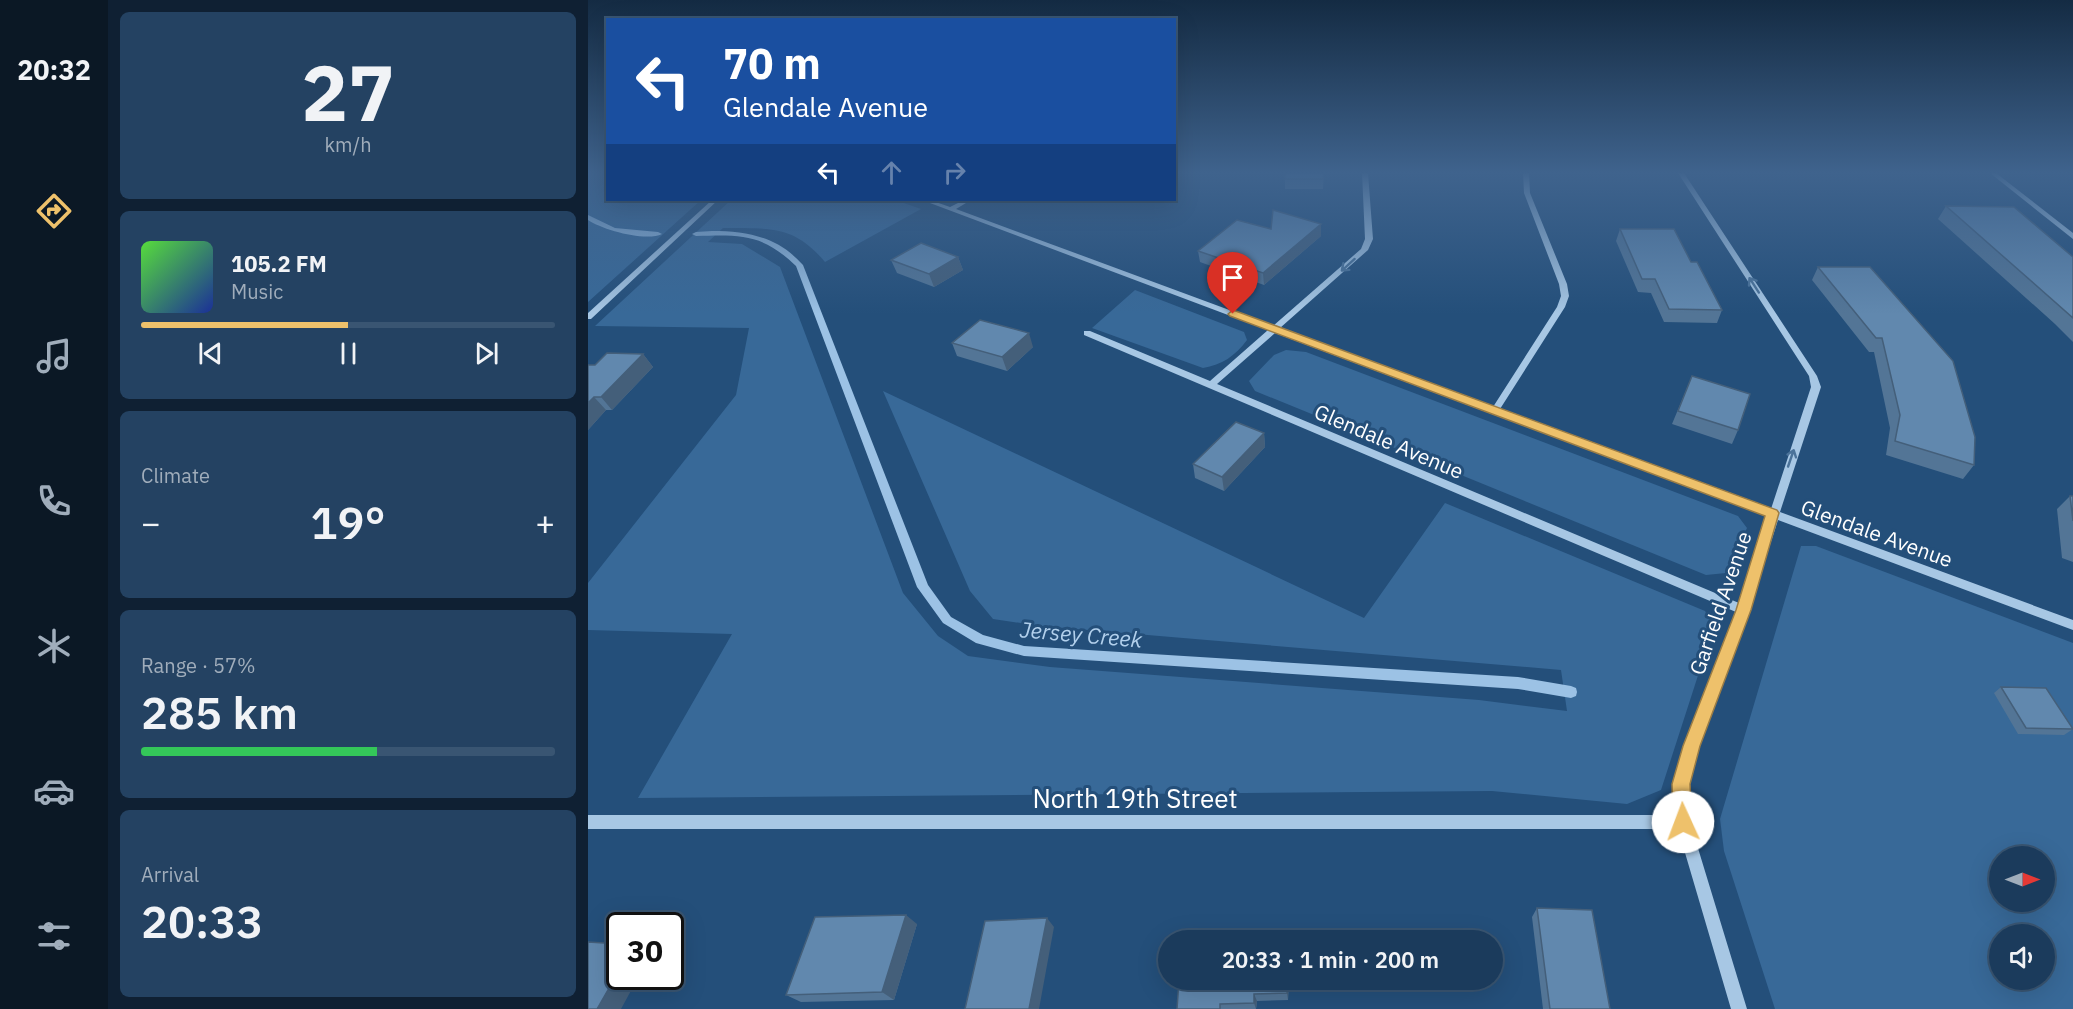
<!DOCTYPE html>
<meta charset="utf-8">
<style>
:root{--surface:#1b3b5c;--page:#244262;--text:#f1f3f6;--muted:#a0adbb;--line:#395572;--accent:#eec16b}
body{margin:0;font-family:"IBM Plex Sans",sans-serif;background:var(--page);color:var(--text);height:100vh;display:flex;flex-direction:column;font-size:22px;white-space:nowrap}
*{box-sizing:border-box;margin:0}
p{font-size:20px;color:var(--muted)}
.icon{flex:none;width:33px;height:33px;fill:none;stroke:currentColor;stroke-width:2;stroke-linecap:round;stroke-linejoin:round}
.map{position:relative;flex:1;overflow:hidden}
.details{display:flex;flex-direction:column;gap:12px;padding:12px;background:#0f2033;width:480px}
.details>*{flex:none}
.hud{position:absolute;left:18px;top:18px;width:570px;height:183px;border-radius:0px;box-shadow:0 6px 24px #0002,0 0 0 2px var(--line);background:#1a4fa0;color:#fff;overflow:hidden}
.needle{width:39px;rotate:90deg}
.fabs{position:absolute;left:1401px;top:846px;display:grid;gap:12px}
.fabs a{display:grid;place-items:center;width:66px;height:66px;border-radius:50%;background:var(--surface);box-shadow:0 6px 24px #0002,0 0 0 2px var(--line);font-size:30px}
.speed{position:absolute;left:18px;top:912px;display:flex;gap:12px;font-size:30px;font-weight:700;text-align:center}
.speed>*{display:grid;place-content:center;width:78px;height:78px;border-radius:50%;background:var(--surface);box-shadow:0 6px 24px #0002,0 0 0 2px var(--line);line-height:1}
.speed .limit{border:3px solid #111;border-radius:9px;background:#fff;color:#111}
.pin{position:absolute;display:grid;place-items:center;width:51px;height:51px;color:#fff;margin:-62px -26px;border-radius:50% 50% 50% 0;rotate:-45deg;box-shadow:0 0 6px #0007}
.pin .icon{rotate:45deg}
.me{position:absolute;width:66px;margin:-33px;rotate:358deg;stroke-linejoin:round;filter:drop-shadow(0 0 4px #0008)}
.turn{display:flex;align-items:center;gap:21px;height:126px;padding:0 18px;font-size:27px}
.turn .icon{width:78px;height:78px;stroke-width:2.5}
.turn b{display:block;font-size:42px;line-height:51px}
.lanes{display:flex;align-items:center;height:57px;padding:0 18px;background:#0003;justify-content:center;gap:30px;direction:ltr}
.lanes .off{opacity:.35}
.big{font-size:45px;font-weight:600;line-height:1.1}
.details .tile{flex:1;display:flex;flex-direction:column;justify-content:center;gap:9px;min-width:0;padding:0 21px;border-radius:9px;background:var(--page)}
.details .dial{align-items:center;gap:0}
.dial b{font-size:78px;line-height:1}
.song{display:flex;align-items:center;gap:18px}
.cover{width:72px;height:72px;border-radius:9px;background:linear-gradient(135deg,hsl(110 70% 55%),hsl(230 70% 35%))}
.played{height:6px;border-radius:3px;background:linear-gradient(90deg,var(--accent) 50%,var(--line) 50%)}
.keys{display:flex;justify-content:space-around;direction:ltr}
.heat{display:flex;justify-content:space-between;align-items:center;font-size:33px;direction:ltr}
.charge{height:9px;border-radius:4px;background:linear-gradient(90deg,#34c759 57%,var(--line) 0)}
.trip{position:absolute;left:570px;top:930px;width:345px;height:60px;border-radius:30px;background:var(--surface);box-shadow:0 6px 24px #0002,0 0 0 2px var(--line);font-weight:600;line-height:60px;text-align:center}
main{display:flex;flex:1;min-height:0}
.dock{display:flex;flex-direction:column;width:108px;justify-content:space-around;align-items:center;background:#0b1825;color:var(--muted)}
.dock .icon{width:42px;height:42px}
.dock .on{color:var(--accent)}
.dock b{font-size:27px;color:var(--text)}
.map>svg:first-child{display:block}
.green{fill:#386998;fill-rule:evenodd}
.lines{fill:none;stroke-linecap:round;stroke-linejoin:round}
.stream{fill:#9cc2e5;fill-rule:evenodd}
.minor{fill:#a7c7e4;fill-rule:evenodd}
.wall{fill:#537596}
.shaded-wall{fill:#445f7a}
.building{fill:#6188ae;stroke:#445f7a;stroke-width:1.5}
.oneway{stroke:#4b739a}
.route{fill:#eec16b;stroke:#9b7d46;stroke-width:1.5}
.labels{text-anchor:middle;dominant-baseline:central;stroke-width:6;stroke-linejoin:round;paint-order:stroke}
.street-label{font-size:21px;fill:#fff;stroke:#244f7a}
.water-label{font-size:22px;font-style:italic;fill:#b2d0ec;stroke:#244f7a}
.near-street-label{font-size:26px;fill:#fff;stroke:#244f7a}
</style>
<main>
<nav class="dock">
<b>20:32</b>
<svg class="icon on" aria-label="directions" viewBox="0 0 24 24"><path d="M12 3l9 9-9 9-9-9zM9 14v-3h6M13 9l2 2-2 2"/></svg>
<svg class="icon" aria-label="music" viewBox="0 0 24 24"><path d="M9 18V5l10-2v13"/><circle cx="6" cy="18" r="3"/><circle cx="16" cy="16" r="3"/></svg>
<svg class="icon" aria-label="phone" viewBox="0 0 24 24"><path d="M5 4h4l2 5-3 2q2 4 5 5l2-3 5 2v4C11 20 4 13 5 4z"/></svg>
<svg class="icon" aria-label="climate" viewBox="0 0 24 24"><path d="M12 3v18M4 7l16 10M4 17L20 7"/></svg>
<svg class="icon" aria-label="car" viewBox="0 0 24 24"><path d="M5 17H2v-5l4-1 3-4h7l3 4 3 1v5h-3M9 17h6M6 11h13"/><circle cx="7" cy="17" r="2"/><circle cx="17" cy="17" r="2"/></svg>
<svg class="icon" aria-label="filters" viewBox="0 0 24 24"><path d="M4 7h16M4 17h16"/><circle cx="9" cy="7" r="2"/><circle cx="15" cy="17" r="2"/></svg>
</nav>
<section class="details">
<div class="tile dial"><b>27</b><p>km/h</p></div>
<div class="tile">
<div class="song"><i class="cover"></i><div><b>105.2 FM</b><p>Music</p></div></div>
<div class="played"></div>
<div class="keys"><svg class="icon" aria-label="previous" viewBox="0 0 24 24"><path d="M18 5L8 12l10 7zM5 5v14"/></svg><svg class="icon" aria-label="pause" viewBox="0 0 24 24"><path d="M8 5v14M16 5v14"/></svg><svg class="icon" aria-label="next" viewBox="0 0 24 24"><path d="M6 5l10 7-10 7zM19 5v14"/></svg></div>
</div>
<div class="tile"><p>Climate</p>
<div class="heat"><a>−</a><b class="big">19°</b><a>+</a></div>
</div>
<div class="tile"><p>Range · 57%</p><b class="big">285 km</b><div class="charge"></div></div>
<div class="tile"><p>Arrival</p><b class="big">20:33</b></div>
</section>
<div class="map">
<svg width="1485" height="1009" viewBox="0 0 1485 1009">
<rect width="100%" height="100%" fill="#244f7a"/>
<path class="green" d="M 0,173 L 19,173 L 20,200 L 113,200 L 0,302 Z
M 143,200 L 307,200 L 333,209 L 237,262 C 205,224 182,229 135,228 L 120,242 L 154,244 L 192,267 L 315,593 L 350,636 L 380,656 L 462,667 L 891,700 L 979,711 L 973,670 L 453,626 L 405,619 L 382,591 L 295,391 L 776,618 L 857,503 L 1117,611 L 1126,626 L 1073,790 L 1039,804 L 904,791 L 50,798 L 144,634 L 0,630 L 0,583 L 148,395 L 161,328 L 7,326 Z
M 547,290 L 656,332 L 659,340 C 647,356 634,365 615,368 L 504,328 Z
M 698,350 L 718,352 L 1150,516 L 1159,528 L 1138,573 L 1118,575 L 667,391 L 661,381 L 686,355 Z
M 1213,546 L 1228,546 L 1485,643 L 1485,1009 L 1187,1009 L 1136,851 L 1132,819 ZM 1412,856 L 1456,856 L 1456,902 L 1412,902 ZM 1412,934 L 1456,934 L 1456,980 L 1412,980 Z"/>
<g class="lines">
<path class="stream" d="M 0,215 L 27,228 L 70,232 L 74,234 C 58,242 15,230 0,220 Z
M 124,231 C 160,231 190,237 215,265 L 340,585 L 363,617 L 395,635 L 436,646 L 930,677 L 983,686 L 988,688 L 989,692 L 988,696 L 983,698 L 930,689 L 436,656 L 388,643 L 355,623 L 329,587 L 208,266 C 174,233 152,235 108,236 L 104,234 L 108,232 Z"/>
<path class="minor" d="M 774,173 L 780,173 L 785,239 L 780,250 L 692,328 L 905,407 L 969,307 L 973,296 L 971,284 L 936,193 L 935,173 L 941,173 L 942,193 L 979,284 L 981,296 L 977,307 L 912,409 L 1183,509 L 1223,387 L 1221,376 L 1090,173 L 1096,173 L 1229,376 L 1233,387 L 1192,512 L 1485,620 L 1485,630 L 1190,520 L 1161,610 L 1111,746 L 1100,784 L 1102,822 L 1159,1009 L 1143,1009 L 1090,829 L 0,829 L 0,815 L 1087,815 L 1086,784 L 1097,746 L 1148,612 L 496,335 L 496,331 L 502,331 L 622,381 L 680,330 L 334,200 L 342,200 L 362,207 L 376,200 L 383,200 L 368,209 L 685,326 L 773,249 L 777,239 ZM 687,333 L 1180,517 L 1151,603 L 629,384 Z
M 1402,173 L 1408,173 L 1485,233 L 1485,239 Z
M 124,200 L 130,200 L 3,319 L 0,319 L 0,313 Z"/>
</g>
<path class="wall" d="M 697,173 L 736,173 L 735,189 L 697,189 Z
M 1358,206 L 1485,257 L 1485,342 L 1467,324 L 1350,219 Z
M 733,224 L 733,236 L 676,285 L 612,262 L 610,251 L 683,229 Z
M 1032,229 L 1103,262 L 1134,310 L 1129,323 L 1076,322 L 1063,293 L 1050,292 L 1028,241 Z
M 370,257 L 375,270 L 346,287 L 309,273 L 303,260 Z
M 1230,267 L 1282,267 L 1386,465 L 1375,479 L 1298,455 L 1302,428 L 1286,352 L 1281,352 L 1224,280 Z
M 364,343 L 445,347 L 419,371 L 369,356 Z
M 55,354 L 65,367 L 24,410 L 18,410 L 0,430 L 7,365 Z
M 1104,376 L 1150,430 L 1144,444 L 1084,424 Z
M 676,433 L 677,447 L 636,491 L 607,478 L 605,464 Z
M 1482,496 L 1485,496 L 1485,562 L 1474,558 L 1469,509 Z
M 1413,687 L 1485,729 L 1476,735 L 1430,734 L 1406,693 Z
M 949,908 L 1022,1009 L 955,1009 L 944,917 Z
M 329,924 L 306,1000 L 213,1002 L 198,995 Z
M 591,980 L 701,980 L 700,1000 L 669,1001 L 668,1009 L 589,1009 Z"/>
<path class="shaded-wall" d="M 733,224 L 733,236 L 676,285 L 675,273 Z
M 370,257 L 375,270 L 346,287 L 341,274 Z
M 441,333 L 445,347 L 419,371 L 414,357 Z
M 55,354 L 65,367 L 24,410 L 13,397 Z
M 6,397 L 18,410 L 0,430 L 0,403 Z
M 676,433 L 677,447 L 636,491 L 634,477 Z
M 318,915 L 329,924 L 306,1000 L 294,992 Z
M 459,918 L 466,927 L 451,1009 L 441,1009 Z
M 32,969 L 32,976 L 51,976 L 33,1009 L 9,1009 Z
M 699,980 L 701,980 L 700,1000 L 699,993 Z
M 666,994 L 669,1001 L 668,1009 L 666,1003 Z"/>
<path class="building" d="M 697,173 L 736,173 L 735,179 L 697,179 Z
M 1358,206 L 1426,207 L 1485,257 L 1485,318 Z
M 685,210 L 733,224 L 675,273 L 610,251 L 649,220 L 683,229 Z
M 1032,229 L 1086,229 L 1103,262 L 1109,262 L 1134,310 L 1081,309 L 1067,279 L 1054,279 Z
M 333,243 L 370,257 L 341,274 L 303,260 Z
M 1230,267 L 1282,267 L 1365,361 L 1387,437 L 1386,465 L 1307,441 L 1312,415 L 1294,338 L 1288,338 Z
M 392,320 L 441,333 L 414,357 L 364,343 Z
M 19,353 L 55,354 L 13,397 L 6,397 L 0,403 L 0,365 L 7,365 Z
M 1104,376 L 1162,394 L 1150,430 L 1090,411 Z
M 648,422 L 676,433 L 634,477 L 605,464 Z
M 1482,496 L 1485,496 L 1485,521 Z
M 1413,687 L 1458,688 L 1485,729 L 1438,728 Z
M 949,908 L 1004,910 L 1022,1009 L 962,1009 Z
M 318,915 L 294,992 L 198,995 L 227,917 Z
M 459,918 L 441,1009 L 377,1009 L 397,921 Z
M 0,942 L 32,944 L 32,969 L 9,1009 L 0,1009 Z
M 591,980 L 699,980 L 699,993 L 666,994 L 666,1003 L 632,1004 L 632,1009 L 589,1009 Z"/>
<defs><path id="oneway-shaft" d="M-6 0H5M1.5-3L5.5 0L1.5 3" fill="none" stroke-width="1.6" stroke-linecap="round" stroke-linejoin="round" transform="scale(1.5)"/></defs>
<g class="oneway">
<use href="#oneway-shaft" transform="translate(760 265) rotate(138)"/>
<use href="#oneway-shaft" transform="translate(1166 285) rotate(-123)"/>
<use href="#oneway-shaft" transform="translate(1203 458) rotate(-71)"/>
</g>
<linearGradient id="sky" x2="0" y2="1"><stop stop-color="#142b43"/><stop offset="0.55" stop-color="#3f638d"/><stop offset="1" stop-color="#3f638d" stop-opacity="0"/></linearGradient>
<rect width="1485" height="314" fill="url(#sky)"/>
<path class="route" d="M 645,310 L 1189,510 L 1191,513 L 1163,610 L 1112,746 L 1102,784 L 1104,822 L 1101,829 L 1095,832 L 1088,829 L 1085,822 L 1084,784 L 1095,746 L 1148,610 L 1177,516 L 642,316 L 640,314 Z"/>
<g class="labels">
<g class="street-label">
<text transform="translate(801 441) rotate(23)">Glendale Avenue</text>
<text transform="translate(1289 533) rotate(20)">Glendale Avenue</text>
<text transform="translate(1132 603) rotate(-71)">Garfield Avenue</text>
</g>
<g class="water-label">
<text transform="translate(493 634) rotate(5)">Jersey Creek</text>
</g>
<g class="near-street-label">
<text x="547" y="798">North 19th Street</text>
</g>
</g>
</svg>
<div class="fabs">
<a><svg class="needle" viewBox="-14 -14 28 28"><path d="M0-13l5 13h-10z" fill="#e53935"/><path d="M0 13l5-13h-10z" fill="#a0adbb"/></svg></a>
<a><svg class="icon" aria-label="sound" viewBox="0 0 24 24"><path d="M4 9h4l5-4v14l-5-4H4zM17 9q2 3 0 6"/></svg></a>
</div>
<div class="speed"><div class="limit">30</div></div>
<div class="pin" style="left:645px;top:314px;background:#d93025"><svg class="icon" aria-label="arrive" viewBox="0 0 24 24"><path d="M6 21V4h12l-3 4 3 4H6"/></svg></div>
<svg class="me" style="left:1095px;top:822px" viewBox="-20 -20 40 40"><circle r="19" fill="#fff"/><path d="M0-13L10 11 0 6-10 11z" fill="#eec16b"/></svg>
<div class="trip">20:33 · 1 min · 200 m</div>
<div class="hud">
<div class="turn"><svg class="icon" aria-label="left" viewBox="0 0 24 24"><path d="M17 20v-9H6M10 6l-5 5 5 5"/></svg><div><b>70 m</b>Glendale Avenue</div></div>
<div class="lanes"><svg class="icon" aria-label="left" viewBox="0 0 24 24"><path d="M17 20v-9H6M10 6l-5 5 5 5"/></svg><svg class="icon off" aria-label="ahead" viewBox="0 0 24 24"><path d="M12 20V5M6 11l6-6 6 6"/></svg><svg class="icon off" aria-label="right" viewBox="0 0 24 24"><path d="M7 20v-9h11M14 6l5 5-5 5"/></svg></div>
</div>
</div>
</main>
